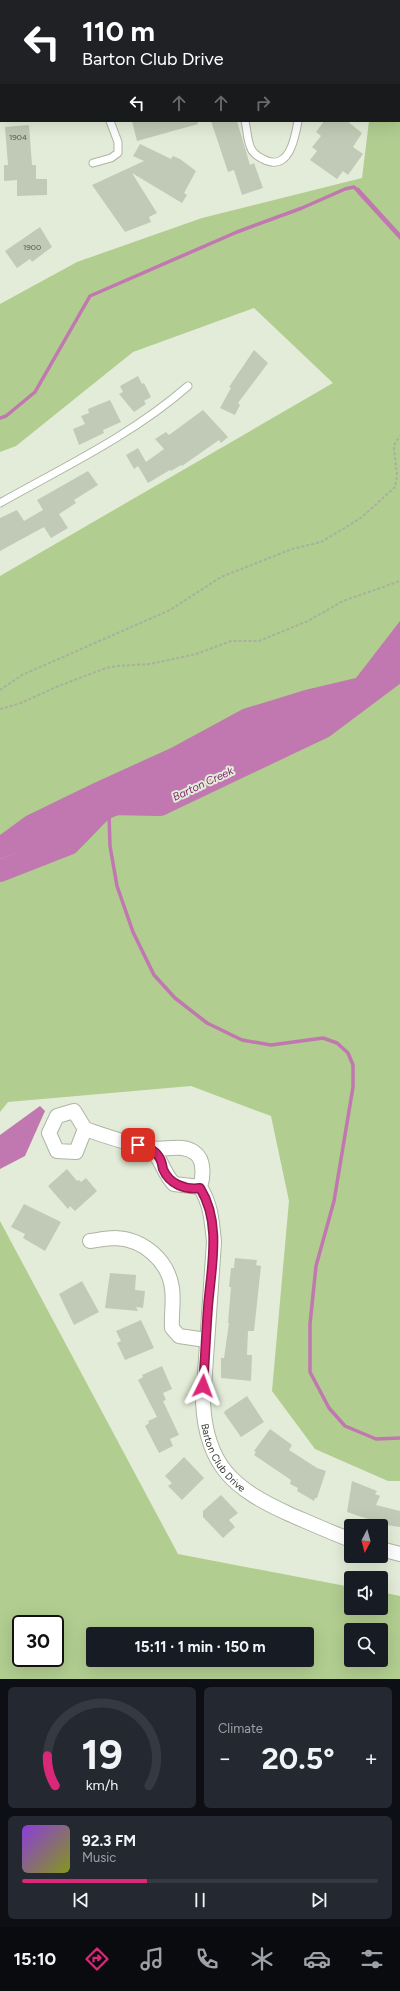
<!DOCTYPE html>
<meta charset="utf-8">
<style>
:root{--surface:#171b24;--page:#242831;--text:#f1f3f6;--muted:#9ea1a6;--line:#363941;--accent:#db2777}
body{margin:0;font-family:Figtree,sans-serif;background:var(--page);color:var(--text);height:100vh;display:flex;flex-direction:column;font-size:15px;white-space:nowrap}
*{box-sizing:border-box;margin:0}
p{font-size:13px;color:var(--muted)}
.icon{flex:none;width:22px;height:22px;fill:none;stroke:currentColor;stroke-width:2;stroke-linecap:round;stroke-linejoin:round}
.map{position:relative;height:1679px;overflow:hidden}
.details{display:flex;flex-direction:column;gap:8px;padding:8px;background:#0d0f14;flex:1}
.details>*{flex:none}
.banner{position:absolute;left:0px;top:0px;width:400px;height:122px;box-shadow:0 4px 16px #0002;background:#202124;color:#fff;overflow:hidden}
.needle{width:26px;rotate:186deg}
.fabs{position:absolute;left:344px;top:1519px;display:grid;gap:8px}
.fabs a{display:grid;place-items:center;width:44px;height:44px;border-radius:4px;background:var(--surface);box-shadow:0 4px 16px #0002;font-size:20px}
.speed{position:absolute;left:12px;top:1615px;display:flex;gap:8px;font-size:20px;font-weight:700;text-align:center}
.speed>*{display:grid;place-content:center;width:52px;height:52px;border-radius:50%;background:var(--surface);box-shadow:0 4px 16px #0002;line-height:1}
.speed .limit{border:2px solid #111;border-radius:6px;background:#fff;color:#111}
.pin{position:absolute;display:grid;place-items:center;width:34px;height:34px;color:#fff;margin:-17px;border-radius:8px;box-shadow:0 2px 6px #0006}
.me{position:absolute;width:44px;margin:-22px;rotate:3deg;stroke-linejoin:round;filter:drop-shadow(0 0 3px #0008)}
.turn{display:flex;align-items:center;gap:14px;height:84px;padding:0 16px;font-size:18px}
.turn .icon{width:52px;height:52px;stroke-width:2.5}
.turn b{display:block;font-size:28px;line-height:34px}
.lanes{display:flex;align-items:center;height:38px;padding:0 16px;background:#0003;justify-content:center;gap:20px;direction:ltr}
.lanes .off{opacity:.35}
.big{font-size:30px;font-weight:700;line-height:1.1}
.details .card{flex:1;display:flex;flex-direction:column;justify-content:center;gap:6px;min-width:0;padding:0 14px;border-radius:6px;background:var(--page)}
.details .dial{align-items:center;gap:0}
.dial svg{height:104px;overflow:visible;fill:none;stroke:var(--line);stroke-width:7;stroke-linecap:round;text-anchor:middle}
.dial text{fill:var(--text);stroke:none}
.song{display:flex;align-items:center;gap:12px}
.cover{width:48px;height:48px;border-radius:6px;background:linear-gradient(135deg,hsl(270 70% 55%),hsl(70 70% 35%))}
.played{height:4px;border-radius:2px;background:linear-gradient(90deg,var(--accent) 35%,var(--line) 35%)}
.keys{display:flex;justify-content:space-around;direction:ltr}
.heat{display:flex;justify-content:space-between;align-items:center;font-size:22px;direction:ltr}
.details .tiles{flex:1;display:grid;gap:8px;grid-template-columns:1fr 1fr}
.card:last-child{grid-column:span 2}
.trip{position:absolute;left:86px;top:1627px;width:228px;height:40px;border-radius:4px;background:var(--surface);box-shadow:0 4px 16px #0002;font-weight:700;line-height:40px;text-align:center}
.dock{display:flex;height:64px;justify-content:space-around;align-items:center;background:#090b0e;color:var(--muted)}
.dock .icon{width:28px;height:28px}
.dock .current{color:var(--accent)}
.dock b{font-size:18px;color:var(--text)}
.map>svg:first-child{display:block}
.green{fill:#b1cd8f;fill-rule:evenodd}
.water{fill:#c177b0}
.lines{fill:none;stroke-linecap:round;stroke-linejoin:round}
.stream{stroke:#c177b0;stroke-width:3.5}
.river{stroke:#c177b0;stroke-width:22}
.building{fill:#c0cab6}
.service-casing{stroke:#acb6a2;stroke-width:9}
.minor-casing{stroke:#acb6a2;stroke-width:16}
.path{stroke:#a9b0a0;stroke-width:2;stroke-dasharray:3 2;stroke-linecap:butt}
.service{stroke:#fff;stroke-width:7}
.minor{stroke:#fff;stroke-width:14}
.route-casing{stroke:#8e194d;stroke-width:10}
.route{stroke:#db2777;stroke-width:7}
.labels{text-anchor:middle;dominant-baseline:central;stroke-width:4;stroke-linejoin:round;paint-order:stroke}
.number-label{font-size:8px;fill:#52584d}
.street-label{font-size:10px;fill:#2e322a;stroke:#e3ecd8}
.water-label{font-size:11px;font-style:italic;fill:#832b73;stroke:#e3ecd8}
</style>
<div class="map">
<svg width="400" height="1679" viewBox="0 0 400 1679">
<rect width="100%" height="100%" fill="#e3ecd8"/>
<path class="green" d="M 386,0 L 400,0 L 400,1481 L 388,1481 L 315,1449 L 272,1391 L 289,1201 L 271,1116 L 191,1086 L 8,1102 L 0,1112 L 0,576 L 333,383 L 254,308 L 133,352 L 16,446 L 0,452 L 0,304 L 77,262 L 202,218 L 362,178 L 369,121 L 399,121 L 399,1 Z
M 0,1221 L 178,1554 L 351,1587 L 351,1608 L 381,1608 L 381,1592 L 400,1596 L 400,1679 L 0,1679 ZM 21,1624 L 55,1624 L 55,1658 L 21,1658 ZM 351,1630 L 381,1630 L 381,1660 L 351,1660 ZM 93,1634 L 307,1634 L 307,1660 L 93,1660 Z"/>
<path class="water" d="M 358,187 L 400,233 L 400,240 L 357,193 Z
M 400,621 L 400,671 L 326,716 L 189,784 L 109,819 L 0,859 L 0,835 L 26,816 L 94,783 L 171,748 L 243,709 L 305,690 L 356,678 Z
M 40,1106 L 45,1111 L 25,1156 L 0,1169 L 0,1135 Z"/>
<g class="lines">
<path class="stream" d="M 0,418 L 6,416 L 35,392 L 90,296 L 237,232 L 302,208 L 345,189 L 354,187 L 360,193
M 109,815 L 110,846 L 117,886 L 133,932 L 154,975 L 175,998 L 207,1023 L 242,1040 L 271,1045 L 323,1038 L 337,1043 L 348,1053 L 353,1065 L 353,1087 L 334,1201 L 316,1266 L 310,1324 L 310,1372 L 329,1408 L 345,1426 L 376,1439 L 400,1438"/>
<path class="river" d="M 0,871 L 69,844 L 108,804 L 160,805 L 324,727 L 400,670"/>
</g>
<path class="building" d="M 132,121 L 197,121 L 198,124 L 137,141 Z
M 211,121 L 237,121 L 250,165 L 254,163 L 263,188 L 242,195 L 234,170 L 228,172 Z
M 324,121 L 347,121 L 362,133 L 353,147 L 363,154 L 348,175 L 343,171 L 337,179 L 310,160 L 317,151 L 312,147 L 321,136 L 316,132 Z
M 29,125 L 32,165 L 36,165 L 36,179 L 47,179 L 47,195 L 17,196 L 17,180 L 4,181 L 4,165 L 8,165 L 5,127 Z
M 140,144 L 171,159 L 173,156 L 180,159 L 196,171 L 184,193 L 187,195 L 182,203 L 132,173 L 157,213 L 149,217 L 151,222 L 125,232 L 92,185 L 144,161 L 133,156 Z
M 40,227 L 52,247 L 32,262 L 30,259 L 17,268 L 5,251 Z
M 254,350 L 268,363 L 238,403 L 240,405 L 235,415 L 220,408 L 231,388 L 229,387 Z
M 138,376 L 142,384 L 144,383 L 151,397 L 144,401 L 146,404 L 134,412 L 119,394 L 123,392 L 120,386 Z
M 110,400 L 121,422 L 103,430 L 104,433 L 79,445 L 73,429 L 85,424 L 81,416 L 89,413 L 88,409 Z
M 203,410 L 228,437 L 221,443 L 219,440 L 182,466 L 181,465 L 171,471 L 170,470 L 148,483 L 138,466 L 134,469 L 126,455 L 138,448 L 146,462 L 164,449 L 155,439 L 166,432 L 169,435 Z
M 88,471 L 98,485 L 74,500 L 76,503 L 59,514 L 68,528 L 51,538 L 44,527 L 0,551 L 0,518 L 17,510 L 24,521 L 43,510 L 37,500 Z
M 67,1169 L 77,1181 L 79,1180 L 81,1182 L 86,1178 L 97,1191 L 75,1211 L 70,1206 L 68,1209 L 48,1186 Z
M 24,1204 L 61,1222 L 45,1251 L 23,1238 L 25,1234 L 11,1227 Z
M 235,1258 L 257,1260 L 256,1265 L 261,1266 L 254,1331 L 248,1331 L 247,1355 L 252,1355 L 251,1381 L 221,1378 L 221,1358 L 224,1358 L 229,1323 L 228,1323 L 231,1287 L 229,1287 L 231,1268 L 234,1268 Z
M 110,1273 L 136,1275 L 135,1290 L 145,1291 L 143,1308 L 136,1307 L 138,1311 L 105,1308 Z
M 82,1281 L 99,1312 L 74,1325 L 59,1294 Z
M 141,1320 L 154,1348 L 125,1360 L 117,1343 L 121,1341 L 116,1331 Z
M 162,1366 L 172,1389 L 163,1393 L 166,1400 L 163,1401 L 179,1435 L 170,1439 L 173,1446 L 159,1453 L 145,1426 L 149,1423 L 148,1421 L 157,1417 L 138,1380 L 143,1377 L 142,1375 Z
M 247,1396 L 264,1422 L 241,1437 L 224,1413 L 225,1411 Z
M 270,1429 L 292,1445 L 289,1450 L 317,1468 L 326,1471 L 317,1498 L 315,1498 L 314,1501 L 297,1491 L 298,1488 L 290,1484 L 291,1480 L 254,1455 L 256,1452 L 254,1451 Z
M 184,1457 L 204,1478 L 182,1500 L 168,1486 L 172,1483 L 165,1476 Z
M 352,1481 L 377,1491 L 375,1494 L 380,1496 L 376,1505 L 400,1511 L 400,1527 L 386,1525 L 347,1512 Z
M 221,1495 L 238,1513 L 229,1520 L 235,1527 L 223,1538 L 203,1517 L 203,1511 Z"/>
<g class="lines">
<defs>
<path id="service" d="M 266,0 L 266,1
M 228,1 L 228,0
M 245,121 C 247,129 247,138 250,146 C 252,153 257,156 263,159 C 289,173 295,138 298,121
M 93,163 L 111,158 L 118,153 L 118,142 L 110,121
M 0,503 C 64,467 132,435 188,386"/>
<g id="minor">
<path d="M 124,1 L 125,0"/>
<path d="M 0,95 L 1,94"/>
<path id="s1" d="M 85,1129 L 76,1152 L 57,1151 L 49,1133 L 57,1116 L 74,1111 L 85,1129 C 106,1136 128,1144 150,1148 C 164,1151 183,1143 195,1153 C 205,1160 203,1178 200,1187 C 211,1204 212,1222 214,1242 L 203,1402 C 206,1466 234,1489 289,1514 C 310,1523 330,1532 351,1540"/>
<path d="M 151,1149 C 162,1159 163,1173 174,1184 L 200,1187"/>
<path d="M 90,1241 C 98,1240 107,1238 115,1238 C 143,1239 168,1260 172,1288 C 174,1301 171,1315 172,1328 L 179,1336 L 206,1340"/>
<path d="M 381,1549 L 400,1554"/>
</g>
</defs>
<use href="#service" class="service-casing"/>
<use href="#minor" class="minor-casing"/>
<path class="path" d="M 0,690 L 22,675 L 170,610 L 221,577 L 292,549 L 321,542 L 343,529 L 362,517 L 395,487 L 397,475 L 394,449 L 395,443 L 400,436
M 0,709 L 21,703 L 56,687 L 106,668 L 117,666 L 150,664 L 196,654 L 231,641 L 259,641 L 308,621 L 343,601 L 400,581"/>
<use href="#service" class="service"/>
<use href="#minor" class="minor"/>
</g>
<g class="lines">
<defs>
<path id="route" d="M 138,1145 C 146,1147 154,1149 159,1157 C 162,1161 162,1165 163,1169 C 169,1184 185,1190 200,1188 C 222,1223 211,1268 208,1307 C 206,1334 205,1360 203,1386"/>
</defs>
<use href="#route" class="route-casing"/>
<use href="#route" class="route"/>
</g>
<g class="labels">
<g class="number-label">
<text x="18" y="137">1904</text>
<text x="32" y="247">1900</text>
</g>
<g class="street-label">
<text stroke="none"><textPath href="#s1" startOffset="550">Barton Club Drive</textPath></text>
</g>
<g class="water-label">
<text transform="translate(203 784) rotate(-25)">Barton Creek</text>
</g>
</g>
</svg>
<div class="fabs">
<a><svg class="needle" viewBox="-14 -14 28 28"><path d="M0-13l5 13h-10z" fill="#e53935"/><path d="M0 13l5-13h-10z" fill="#9ea1a6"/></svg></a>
<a><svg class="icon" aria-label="sound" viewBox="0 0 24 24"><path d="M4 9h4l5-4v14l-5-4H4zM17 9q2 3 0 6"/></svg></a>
<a><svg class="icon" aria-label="search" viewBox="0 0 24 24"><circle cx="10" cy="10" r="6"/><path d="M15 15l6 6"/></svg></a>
</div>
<div class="speed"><div class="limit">30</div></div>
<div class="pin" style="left:138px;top:1145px;background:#d93025"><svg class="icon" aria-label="arrive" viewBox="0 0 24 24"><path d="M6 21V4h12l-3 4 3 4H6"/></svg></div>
<svg class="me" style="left:203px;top:1386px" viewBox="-20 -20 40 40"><path d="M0-17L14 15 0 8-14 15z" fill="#db2777" stroke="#fff" stroke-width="4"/></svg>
<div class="trip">15:11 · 1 min · 150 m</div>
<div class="banner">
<div class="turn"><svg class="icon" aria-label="left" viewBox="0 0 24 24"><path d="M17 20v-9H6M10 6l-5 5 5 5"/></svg><div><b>110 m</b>Barton Club Drive</div></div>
<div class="lanes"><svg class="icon" aria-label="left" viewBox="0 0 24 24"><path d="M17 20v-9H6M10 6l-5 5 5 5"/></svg><svg class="icon off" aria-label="ahead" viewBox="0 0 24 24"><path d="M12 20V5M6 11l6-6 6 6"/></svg><svg class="icon off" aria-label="ahead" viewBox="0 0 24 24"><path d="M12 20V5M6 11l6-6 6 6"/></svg><svg class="icon off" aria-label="right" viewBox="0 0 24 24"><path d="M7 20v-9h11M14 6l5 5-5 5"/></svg></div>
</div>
</div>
<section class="details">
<div class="tiles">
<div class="card dial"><svg viewBox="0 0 100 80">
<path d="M14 69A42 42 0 1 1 86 69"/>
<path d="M14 69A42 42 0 0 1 8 46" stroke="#db2777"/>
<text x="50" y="56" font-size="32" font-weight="700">19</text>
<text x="50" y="72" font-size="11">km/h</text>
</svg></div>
<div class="card"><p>Climate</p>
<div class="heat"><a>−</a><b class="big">20.5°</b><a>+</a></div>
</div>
<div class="card">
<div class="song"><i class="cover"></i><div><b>92.3 FM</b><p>Music</p></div></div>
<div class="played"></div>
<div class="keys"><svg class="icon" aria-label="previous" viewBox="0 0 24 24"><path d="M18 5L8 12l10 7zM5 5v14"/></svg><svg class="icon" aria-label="pause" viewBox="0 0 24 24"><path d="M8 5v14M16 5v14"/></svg><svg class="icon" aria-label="next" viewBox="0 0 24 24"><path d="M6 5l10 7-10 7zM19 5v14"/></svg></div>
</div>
</div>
</section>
<nav class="dock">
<b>15:10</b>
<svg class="icon current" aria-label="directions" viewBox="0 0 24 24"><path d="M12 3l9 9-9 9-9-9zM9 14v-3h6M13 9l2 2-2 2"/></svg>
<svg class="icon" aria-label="music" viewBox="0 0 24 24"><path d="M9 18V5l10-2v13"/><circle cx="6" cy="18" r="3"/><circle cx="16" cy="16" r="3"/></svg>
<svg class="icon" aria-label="phone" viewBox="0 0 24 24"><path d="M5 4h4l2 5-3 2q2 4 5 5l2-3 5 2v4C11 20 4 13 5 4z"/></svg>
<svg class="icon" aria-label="climate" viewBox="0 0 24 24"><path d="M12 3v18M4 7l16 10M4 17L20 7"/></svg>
<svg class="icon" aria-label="car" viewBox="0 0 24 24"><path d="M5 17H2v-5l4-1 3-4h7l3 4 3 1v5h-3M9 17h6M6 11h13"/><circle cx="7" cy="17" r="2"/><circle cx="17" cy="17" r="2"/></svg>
<svg class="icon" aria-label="filters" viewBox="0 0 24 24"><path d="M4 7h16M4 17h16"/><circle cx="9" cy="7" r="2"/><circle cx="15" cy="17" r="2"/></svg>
</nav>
